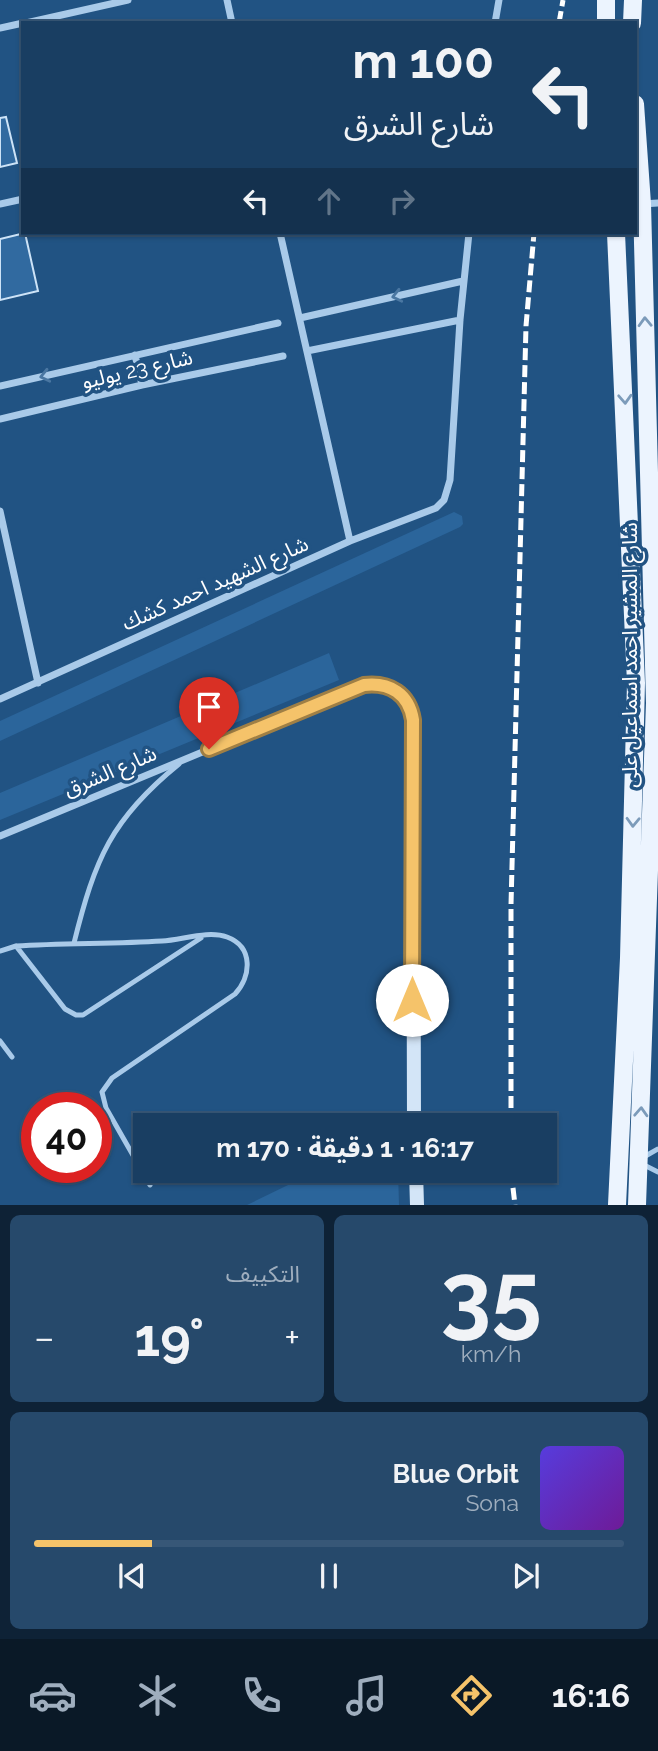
<!DOCTYPE html>
<html lang="ar">
<meta charset="utf-8">
<style>
:root{--surface:#193e62;--page:#26496b;--text:#f1f3f6;--muted:#9faebe;--line:#375777;--accent:#f5c36a}
body{margin:0;font-family:Raleway,"Noto Sans Arabic",sans-serif;background:var(--page);color:var(--text);direction:rtl;height:100vh;display:flex;flex-direction:column;font-size:26px;white-space:nowrap}
*{box-sizing:border-box;margin:0}
p{font-size:23px;color:var(--muted)}
.icon{flex:none;width:38px;height:38px;fill:none;stroke:currentColor;stroke-width:2;stroke-linecap:round;stroke-linejoin:round}
.map{position:relative;height:1205px;overflow:hidden;direction:ltr}
.panel{display:flex;flex-direction:column;gap:10px;padding:10px;background:#0e2236;flex:1}
.panel>*{flex:none}
.hud{position:absolute;left:21px;top:21px;width:616px;height:214px;border-radius:0px;box-shadow:0 2px 5px #0004,0 0 0 2px var(--line);direction:rtl;background:#193e62;color:var(--text);overflow:hidden}
.speed{position:absolute;left:21px;top:1092px;display:flex;gap:14px;font-size:35px;font-weight:700;text-align:center}
.speed>*{display:grid;place-content:center;width:91px;height:91px;border-radius:50%;background:var(--surface);box-shadow:0 2px 5px #0004,0 0 0 2px var(--line);line-height:1}
.speed .limit{border:10px solid #d22;background:#fff;color:#111}
.pin{position:absolute;display:grid;place-items:center;width:60px;height:60px;color:#fff;margin:-72px -30px;border-radius:50% 50% 50% 0;rotate:-45deg;box-shadow:0 0 7px #0007}
.pin .icon{rotate:45deg}
.me{position:absolute;width:77px;margin:-38px;rotate:0deg;stroke-linejoin:round;filter:drop-shadow(0 0 5px #0008)}
.turn{display:flex;align-items:center;gap:24px;height:147px;padding:0 28px;font-size:32px}
.turn .icon{width:91px;height:91px;stroke-width:2.5}
.turn b{display:block;font-size:49px;line-height:60px}
.lanes{display:flex;align-items:center;height:66px;padding:0 28px;background:#0003;justify-content:center;gap:35px;direction:ltr}
.lanes .off{opacity:.35}
.big{font-size:52px;font-weight:700;line-height:1.1}
.panel .widget{flex:1;display:flex;flex-direction:column;justify-content:center;gap:10px;min-width:0;padding:0 24px;border-radius:10px;background:var(--page)}
.panel .dial{align-items:center;gap:0}
.dial b{font-size:91px;line-height:1}
.song{display:flex;align-items:center;gap:21px}
.cover{width:84px;height:84px;border-radius:10px;background:linear-gradient(135deg,hsl(250 70% 55%),hsl(280 70% 35%))}
.played{height:7px;border-radius:4px;background:linear-gradient(90deg,var(--accent) 20%,var(--line) 20%)}
.keys{display:flex;justify-content:space-around;direction:ltr}
.heat{display:flex;justify-content:space-between;align-items:center;font-size:38px;direction:ltr}
.panel .tiles{flex:1;display:grid;gap:10px;grid-template-columns:1fr 1fr}
.widget:last-child{grid-column:span 2}
.trip{position:absolute;left:133px;top:1113px;width:424px;height:70px;border-radius:0px;background:var(--surface);box-shadow:0 2px 5px #0004,0 0 0 2px var(--line);font-weight:700;line-height:70px;text-align:center;direction:rtl}
.tabs{display:flex;height:112px;justify-content:space-around;align-items:center;background:#0a1927;color:var(--muted)}
.tabs .icon{width:49px;height:49px}
.tabs .selected{color:var(--accent)}
.tabs b{font-size:32px;color:var(--text)}
.map>svg:first-child{display:block}
.green{fill:#2b659b}
.building{fill:#316aa0;stroke:#cde3f7;stroke-width:2}
.lines{fill:none;stroke-linecap:round;stroke-linejoin:round}
.lane{stroke:#a9cae9;stroke-width:5}
.street{stroke:#a9cae9;stroke-width:7}
.secondary{stroke:#d3e5f7;stroke-width:14}
.primary{stroke:#ecf4fe;stroke-width:18}
.rail{stroke:#fff;stroke-width:5;stroke-dasharray:12 5;stroke-linecap:butt}
.oneway{stroke:#4a77a2}
.oneway2{stroke:#7c9bba}
.route-casing{stroke:#9f7f45;stroke-width:18}
.route{stroke:#f5c36a;stroke-width:12}
.labels{text-anchor:middle;dominant-baseline:central;stroke-width:7;stroke-linejoin:round;paint-order:stroke}
.street-label{font-size:21px;fill:#fff;stroke:#215383}
</style>
<div class="map">
<svg width="658" height="1205" viewBox="0 0 658 1205">
<rect width="100%" height="100%" fill="#215383"/>
<path class="green" d="M 454,512 L 462,516 L 463,524 L 460,527 L 0,741 L 0,721 Z
M 329,653 L 339,680 L 0,820 L 0,793 Z
M 317,1171 L 398,1171 L 399,1205 L 247,1205 Z"/>
<path class="building" d="M 6,117 L 17,163 L 0,167 L 0,118 Z
M 25,233 L 38,291 L 0,300 L 0,239 Z"/>
<g class="lines">
<path class="lane" d="M 74,943 C 95,859 111,819 179,764
M 16,946 L 65,1009 L 76,1015 L 83,1015 L 201,938
M 0,951 L 16,946 C 64,943 114,944 162,941 C 182,940 208,930 227,937 C 254,947 251,977 235,994 L 112,1078 L 102,1092 L 106,1108 L 150,1185
M 0,1041 L 12,1057
M 642,1158 L 658,1149
M 642,1164 L 658,1172"/>
<path class="street" d="M 227,0 L 232,23
M 26,23 L 128,0
M 495,23 L 499,0
M 0,28 L 23,23
M 0,204 L 23,199
M 642,204 L 658,203
M 280,233 L 350,541
M 300,318 L 463,281
M 307,351 L 460,320
M 135,355 L 142,385
M 0,386 L 278,323
M 0,419 L 142,385 L 283,356
M 0,511 L 38,683
M 0,699 L 350,541 L 436,508 L 444,500 L 450,480 L 460,320 L 469,233
M 0,836 L 364,685 C 390,682 409,694 413,720"/>
<path class="secondary" d="M 413,720 L 414,1125
M 416,1171 L 417,1205"/>
<path class="primary" d="M 606,23 L 606,0
M 632,23 L 633,0
M 635,104 L 642,204 L 655,703 L 637,1205
M 616,233 L 636,683 L 629,958 L 617,1205"/>
<path class="rail" d="M 559,23 L 563,0
M 511,1125 L 511,905 L 526,326 L 534,233
M 511,1171 L 515,1205"/>
</g>
<defs><path id="oneway-chevron" d="M-2-3.5L2.5 0L-2 3.5" fill="none" stroke-width="1.6" stroke-linecap="round" stroke-linejoin="round" transform="scale(1.75)"/></defs>
<g class="oneway">
<use href="#oneway-chevron" transform="translate(397 296) rotate(167)"/>
<use href="#oneway-chevron" transform="translate(45 376) rotate(167)"/>
</g>
<g class="oneway2">
<use href="#oneway-chevron" transform="translate(645 322) rotate(-92)"/>
<use href="#oneway-chevron" transform="translate(625 399) rotate(87)"/>
<use href="#oneway-chevron" transform="translate(633 822) rotate(92)"/>
<use href="#oneway-chevron" transform="translate(641 1112) rotate(-87)"/>
</g>
<g class="lines">
<defs>
<path id="route" d="M 209,749 L 364,685 C 390,682 409,694 413,720 L 412,1000"/>
</defs>
<use href="#route" class="route-casing"/>
<use href="#route" class="route"/>
</g>
<g class="labels">
<g class="street-label">
<text transform="translate(137 369) rotate(-13)">شارع 23 يوليو</text>
<text transform="translate(215 583) rotate(-24)">شارع الشهيد احمد كشك</text>
<text transform="translate(629 655) rotate(-90)">شارع المشير احمد اسماعيل على</text>
<text transform="translate(110 771) rotate(-23)">شارع الشرق</text>
</g>
</g>
</svg>
<div class="speed"><div class="limit">40</div></div>
<div class="pin" style="left:209px;top:749px;background:#d93025"><svg class="icon" aria-label="arrive" viewBox="0 0 24 24"><path d="M6 21V4h12l-3 4 3 4H6"/></svg></div>
<svg class="me" style="left:412px;top:1000px" viewBox="-20 -20 40 40"><circle r="19" fill="#fff"/><path d="M0-13L10 11 0 6-10 11z" fill="#f5c36a"/></svg>
<div class="trip">16:17 · 1 دقيقة · 170 m</div>
<div class="hud">
<div class="turn"><svg class="icon" aria-label="left" viewBox="0 0 24 24"><path d="M17 20v-9H6M10 6l-5 5 5 5"/></svg><div><b>100 m</b>شارع الشرق</div></div>
<div class="lanes"><svg class="icon" aria-label="left" viewBox="0 0 24 24"><path d="M17 20v-9H6M10 6l-5 5 5 5"/></svg><svg class="icon off" aria-label="ahead" viewBox="0 0 24 24"><path d="M12 20V5M6 11l6-6 6 6"/></svg><svg class="icon off" aria-label="right" viewBox="0 0 24 24"><path d="M7 20v-9h11M14 6l5 5-5 5"/></svg></div>
</div>
</div>
<section class="panel">
<div class="tiles">
<div class="widget dial"><b>35</b><p>km/h</p></div>
<div class="widget"><p>التكييف</p>
<div class="heat"><a>−</a><b class="big">19°</b><a>+</a></div>
</div>
<div class="widget">
<div class="song"><i class="cover"></i><div><b>Blue Orbit</b><p>Sona</p></div></div>
<div class="played"></div>
<div class="keys"><svg class="icon" aria-label="previous" viewBox="0 0 24 24"><path d="M18 5L8 12l10 7zM5 5v14"/></svg><svg class="icon" aria-label="pause" viewBox="0 0 24 24"><path d="M8 5v14M16 5v14"/></svg><svg class="icon" aria-label="next" viewBox="0 0 24 24"><path d="M6 5l10 7-10 7zM19 5v14"/></svg></div>
</div>
</div>
</section>
<nav class="tabs">
<b>16:16</b>
<svg class="icon selected" aria-label="directions" viewBox="0 0 24 24"><path d="M12 3l9 9-9 9-9-9zM9 14v-3h6M13 9l2 2-2 2"/></svg>
<svg class="icon" aria-label="music" viewBox="0 0 24 24"><path d="M9 18V5l10-2v13"/><circle cx="6" cy="18" r="3"/><circle cx="16" cy="16" r="3"/></svg>
<svg class="icon" aria-label="phone" viewBox="0 0 24 24"><path d="M5 4h4l2 5-3 2q2 4 5 5l2-3 5 2v4C11 20 4 13 5 4z"/></svg>
<svg class="icon" aria-label="climate" viewBox="0 0 24 24"><path d="M12 3v18M4 7l16 10M4 17L20 7"/></svg>
<svg class="icon" aria-label="car" viewBox="0 0 24 24"><path d="M5 17H2v-5l4-1 3-4h7l3 4 3 1v5h-3M9 17h6M6 11h13"/><circle cx="7" cy="17" r="2"/><circle cx="17" cy="17" r="2"/></svg>
</nav>
